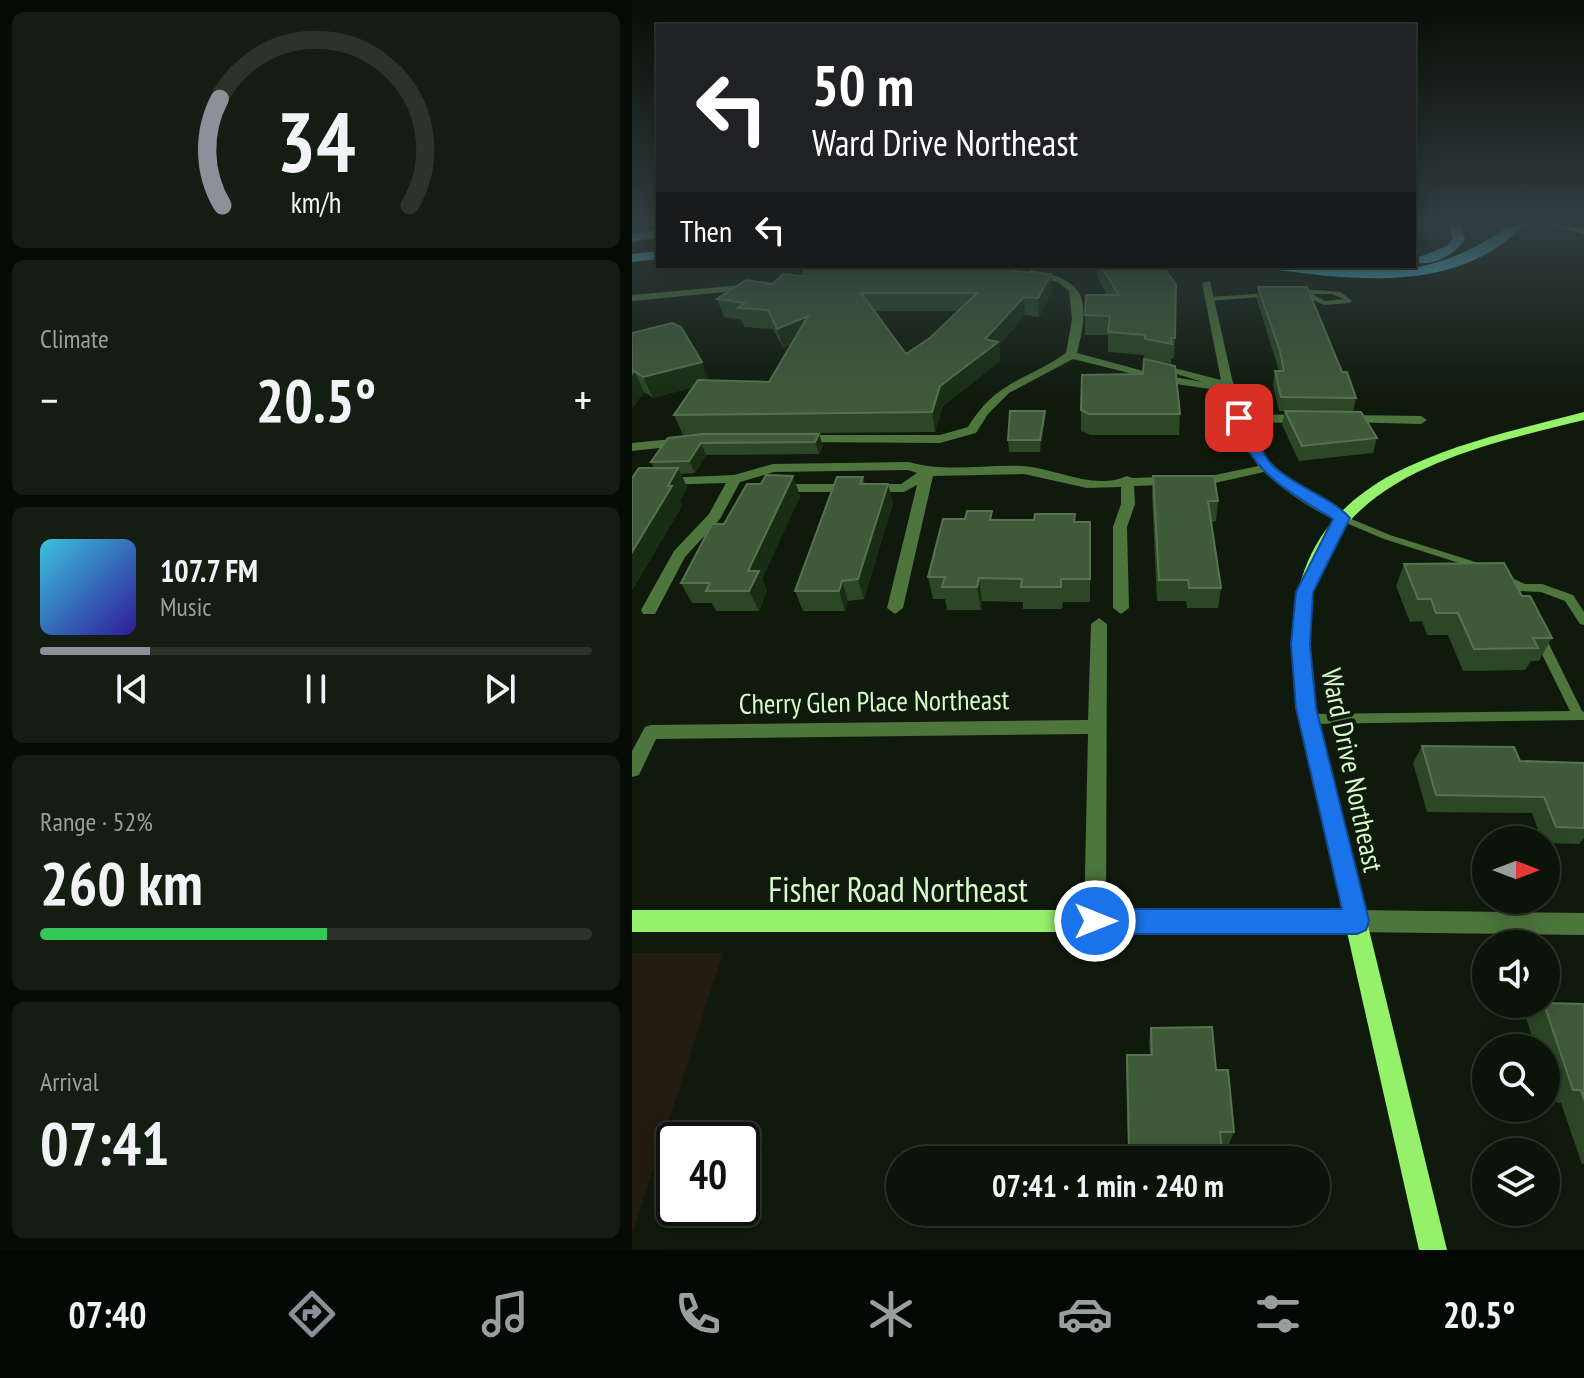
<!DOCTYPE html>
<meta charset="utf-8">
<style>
:root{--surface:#0b1409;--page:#141d12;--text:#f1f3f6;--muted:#9a9e9c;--line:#2b332a;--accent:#8c9099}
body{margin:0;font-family:"PT Sans Narrow",sans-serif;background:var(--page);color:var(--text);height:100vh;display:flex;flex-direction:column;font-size:30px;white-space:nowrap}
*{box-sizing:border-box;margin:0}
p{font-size:26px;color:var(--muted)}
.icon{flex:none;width:44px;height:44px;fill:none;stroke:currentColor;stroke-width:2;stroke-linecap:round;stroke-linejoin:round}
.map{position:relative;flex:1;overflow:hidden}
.side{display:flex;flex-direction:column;gap:12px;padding:12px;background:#060b05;width:632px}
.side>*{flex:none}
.guide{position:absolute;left:24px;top:24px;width:760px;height:244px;border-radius:0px;box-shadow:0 4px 20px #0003,0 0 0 2px var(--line);background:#202124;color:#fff;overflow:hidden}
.needle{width:52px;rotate:90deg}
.controls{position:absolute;left:840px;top:826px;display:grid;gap:16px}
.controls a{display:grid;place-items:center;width:88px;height:88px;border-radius:50%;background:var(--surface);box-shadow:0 4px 20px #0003,0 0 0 2px var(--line);font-size:40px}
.speed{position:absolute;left:24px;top:1122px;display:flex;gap:16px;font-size:40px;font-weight:700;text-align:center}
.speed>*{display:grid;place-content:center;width:104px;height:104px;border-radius:50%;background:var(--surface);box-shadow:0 4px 20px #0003,0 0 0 2px var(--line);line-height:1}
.speed .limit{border:4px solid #111;border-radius:12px;background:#fff;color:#111}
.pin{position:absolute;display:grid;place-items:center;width:68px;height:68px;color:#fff;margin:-34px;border-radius:16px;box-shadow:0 4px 12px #0006}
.me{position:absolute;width:88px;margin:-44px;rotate:90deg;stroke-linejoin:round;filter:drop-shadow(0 0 6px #0008)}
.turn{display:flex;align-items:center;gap:28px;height:168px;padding:0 24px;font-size:36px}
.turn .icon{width:104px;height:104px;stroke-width:2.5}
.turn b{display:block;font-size:56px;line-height:68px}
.then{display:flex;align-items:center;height:76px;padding:0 24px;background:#0003;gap:16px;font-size:30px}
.big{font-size:60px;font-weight:700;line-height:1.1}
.side .tile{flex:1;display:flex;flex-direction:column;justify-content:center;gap:12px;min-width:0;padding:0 28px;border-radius:12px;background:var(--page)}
.side .dial{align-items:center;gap:0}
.dial svg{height:208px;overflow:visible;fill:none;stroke:var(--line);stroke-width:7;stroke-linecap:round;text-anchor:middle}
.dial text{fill:var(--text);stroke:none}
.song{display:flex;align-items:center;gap:24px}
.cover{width:96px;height:96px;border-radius:12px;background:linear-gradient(135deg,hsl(190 70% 55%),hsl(250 70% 35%))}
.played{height:8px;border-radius:4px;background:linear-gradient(90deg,var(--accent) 20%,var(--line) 20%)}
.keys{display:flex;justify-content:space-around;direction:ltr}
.heat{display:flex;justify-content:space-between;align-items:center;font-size:44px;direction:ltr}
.charge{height:12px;border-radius:6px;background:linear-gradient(90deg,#34c759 52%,var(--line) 0)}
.trip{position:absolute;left:254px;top:1146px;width:444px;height:80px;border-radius:40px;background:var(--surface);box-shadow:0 4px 20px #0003,0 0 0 2px var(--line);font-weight:700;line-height:80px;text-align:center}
.menu{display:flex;height:128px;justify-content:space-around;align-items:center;background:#040804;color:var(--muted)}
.menu .icon{width:56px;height:56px}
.menu .current{color:var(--accent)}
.menu b{font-size:36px;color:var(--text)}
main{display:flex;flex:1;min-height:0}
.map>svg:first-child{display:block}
.green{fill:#231c10}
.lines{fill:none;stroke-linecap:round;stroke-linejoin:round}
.lane{fill:#4d753c;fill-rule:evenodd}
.street{fill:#4d753c;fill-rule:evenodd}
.secondary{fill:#96f16a;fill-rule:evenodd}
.primary{fill:#5cf085;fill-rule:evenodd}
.highway{fill:#51d3ef;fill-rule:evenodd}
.wall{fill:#2c4726;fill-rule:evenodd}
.shaded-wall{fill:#192d14}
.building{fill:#3e5a38;stroke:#56734f;stroke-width:2;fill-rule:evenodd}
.route{fill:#1a73e8;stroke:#114b97;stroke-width:2}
.labels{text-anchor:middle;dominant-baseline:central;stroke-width:8;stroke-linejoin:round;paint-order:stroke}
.street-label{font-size:28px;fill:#d6faca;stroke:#0f1a0c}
.near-street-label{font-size:34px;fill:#d6faca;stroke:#0f1a0c}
</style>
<main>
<section class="side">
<div class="tile dial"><svg viewBox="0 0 100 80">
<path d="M14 69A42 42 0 1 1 86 69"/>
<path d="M14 69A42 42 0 0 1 13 28" stroke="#8c9099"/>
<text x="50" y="56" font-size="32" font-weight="700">34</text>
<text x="50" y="72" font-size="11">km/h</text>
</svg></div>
<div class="tile"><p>Climate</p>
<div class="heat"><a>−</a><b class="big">20.5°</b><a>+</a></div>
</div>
<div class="tile">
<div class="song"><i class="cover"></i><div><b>107.7 FM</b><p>Music</p></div></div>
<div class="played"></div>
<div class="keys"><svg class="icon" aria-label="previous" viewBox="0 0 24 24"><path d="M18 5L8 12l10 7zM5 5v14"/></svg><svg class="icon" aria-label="pause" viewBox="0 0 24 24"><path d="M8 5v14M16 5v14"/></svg><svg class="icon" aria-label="next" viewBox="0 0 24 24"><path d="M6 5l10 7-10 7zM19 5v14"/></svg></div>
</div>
<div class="tile"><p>Range · 52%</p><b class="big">260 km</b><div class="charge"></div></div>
<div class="tile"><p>Arrival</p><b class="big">07:41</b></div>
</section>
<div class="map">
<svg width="952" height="1250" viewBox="0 0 952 1250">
<rect width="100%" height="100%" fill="#0f1a0c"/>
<path class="green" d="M 0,953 L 91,953 L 0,1234 Z"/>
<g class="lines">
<path class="lane" d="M 684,290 L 709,292 L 720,301 L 717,303 L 692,305 L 671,295 L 663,295 L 660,293 L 663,291 ZM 680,294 L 700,294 L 712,299 L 693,301 Z
M 638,293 L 641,295 L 640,296 L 578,301 L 575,299 L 578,297 Z
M 710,515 L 758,535 L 853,565 L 854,567 L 849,570 L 752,539 L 707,520 L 705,518 L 707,516 Z
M 871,574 L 893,584 L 910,584 L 941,595 L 952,612 L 952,625 L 948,624 L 933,601 L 909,592 L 888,591 L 867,580 L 866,578 L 867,576 Z
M 908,634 L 914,638 L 950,711 L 952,712 L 952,720 L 677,724 L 673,722 L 671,719 L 673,716 L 677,714 L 938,711 L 902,638 Z"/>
<path class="street" d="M 399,270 C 456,279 458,301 445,353 L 519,373 L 571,382 L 518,366 L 523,363 L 589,380 L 570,283 L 578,281 L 600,379 L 611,414 L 672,415 L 678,419 L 672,423 L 613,422 C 632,470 673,490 715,515 L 717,518 L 715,521 C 697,524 646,486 632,472 L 583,483 L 502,486 L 503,504 L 495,527 L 497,608 L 489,614 L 481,608 L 481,527 L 489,504 L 489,487 L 455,488 L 392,474 L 301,476 L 271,608 L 263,614 L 255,608 L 285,485 L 272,492 L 146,492 L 139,488 L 146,484 L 269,484 L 285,473 L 276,470 L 142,472 L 108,482 L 88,519 L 53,557 L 23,614 L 11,614 L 9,610 L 42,551 L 77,514 L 94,483 L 25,485 L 23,482 L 30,478 L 102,475 L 141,464 L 277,462 C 316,473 351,464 390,466 C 424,468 462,491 495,476 L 500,478 L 583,475 L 626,466 L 604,428 L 592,391 L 537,383 L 441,359 L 377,393 L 356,414 L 344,433 L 308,443 L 165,442 L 165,436 L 169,435 L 308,435 L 336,427 C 365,380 392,382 434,353 L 440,319 L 437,291 L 426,282 L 396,275 L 394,273 Z
M 121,284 L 124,285 L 124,289 L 0,301 L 0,295 Z
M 715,415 L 789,416 L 795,420 L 789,424 L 711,422 L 711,416 Z
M 50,438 L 56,442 L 54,445 L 0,451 L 0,443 Z
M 467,618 L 475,624 L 474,921 L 471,929 L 463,932 L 455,929 L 452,921 L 456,734 L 24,739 L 7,775 L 0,777 L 0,751 L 13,727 L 19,725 L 456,720 L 459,624 Z
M 725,910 L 952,913 L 952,935 L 725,932 L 717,929 L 714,921 L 717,913 Z"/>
<path class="secondary" d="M 952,412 L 952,420 C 845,447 699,474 678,605 C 673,639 679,674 683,708 L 815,1250 L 787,1250 L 715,932 L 0,932 L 0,910 L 711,910 C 700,865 690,819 680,774 C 654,656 636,541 761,474 C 821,443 887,429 952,412 Z"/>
<path class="primary" d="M 922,225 L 952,228 L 952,234 L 923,227 Z"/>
<path class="highway" d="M 816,225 L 828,225 L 833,239 C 824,253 805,265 787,263 L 787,257 L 815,246 L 821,239 Z
M 878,225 L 892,225 C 827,292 730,281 646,270 L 639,266 C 740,266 788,289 878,225 Z
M 26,230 L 26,238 L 0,241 L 0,233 Z
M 26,251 L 26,259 L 0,262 L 0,254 Z"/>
</g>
<path class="wall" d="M 385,266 L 385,271 L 420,291 L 407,317 L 393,315 L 367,345 L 368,361 L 311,406 L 303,432 L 86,434 L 187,434 L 191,446 L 187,454 L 74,455 L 63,473 L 49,474 L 55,487 L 48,501 L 50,506 L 0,590 L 0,478 L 22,468 L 19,462 L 69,434 L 51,435 L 42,415 L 61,387 L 21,398 L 12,392 L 0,408 L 0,333 L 77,380 L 137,382 L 159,344 L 151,348 L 141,329 L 112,327 L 110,320 L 92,317 L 85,299 L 171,276 L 212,268 ZM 242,311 L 326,311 L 299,337 L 274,354 Z
M 464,266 L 530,266 L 543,338 L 542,358 L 539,358 L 539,364 L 522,361 L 548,414 L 547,435 L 458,435 L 449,431 L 449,410 L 511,374 L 512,355 L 476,352 L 476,335 L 453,335 L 453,315 L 475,295 L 465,276 Z
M 626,287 L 710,372 L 724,398 L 721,412 L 745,438 L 741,453 L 667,461 L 650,425 L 653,411 L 647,411 L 641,385 L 643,371 L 647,371 L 625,300 Z
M 413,411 L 413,422 L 408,452 L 377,452 L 376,440 Z
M 161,476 L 168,496 L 130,579 L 135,591 L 127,611 L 84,611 L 80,603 L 60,603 L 49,583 L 92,524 L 129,484 Z
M 521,476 L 586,501 L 584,521 L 579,522 L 589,588 L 586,608 L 555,608 L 554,601 L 525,601 L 520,496 Z
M 231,477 L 233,484 L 256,484 L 261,503 L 232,599 L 216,601 L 213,611 L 171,611 L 163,591 Z
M 443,514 L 443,522 L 458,522 L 458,602 L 431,602 L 430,609 L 391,609 L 391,602 L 350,601 L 349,610 L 315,610 L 313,599 L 301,599 L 296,577 L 361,520 L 402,520 Z
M 772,564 L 890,596 L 920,638 L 907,661 L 899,661 L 893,670 L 831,671 L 816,635 L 795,635 L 790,621 L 778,622 L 764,586 Z
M 790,746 L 888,761 L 952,763 L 952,838 L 947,844 L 914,843 L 914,840 L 910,840 L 900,813 L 795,812 L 781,763 Z
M 910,1004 L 952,1004 L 952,1164 L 950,1164 L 929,1103 L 922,1102 L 914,1078 L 914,1048 L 904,1048 L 894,1018 Z
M 519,1028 L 584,1070 L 602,1132 L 597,1144 L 590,1144 L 591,1160 L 510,1160 L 510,1157 L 496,1157 L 494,1070 L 495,1055 L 518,1055 L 517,1043 Z
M 511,1212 L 596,1212 L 590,1221 L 511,1223 Z"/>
<path class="shaded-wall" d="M 419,274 L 420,291 L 407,317 L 406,298 Z
M 392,297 L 393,315 L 367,345 L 368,361 L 311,406 L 303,432 L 300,412 L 308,386 Z
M 176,316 L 181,334 L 151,348 L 145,329 Z
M 70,362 L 78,383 L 21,398 L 11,377 Z
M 2,371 L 12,392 L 0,408 L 0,374 Z
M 413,411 L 413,422 L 408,452 L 408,440 Z
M 187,434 L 191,446 L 187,454 L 183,442 Z
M 69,443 L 74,455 L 63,473 L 57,461 Z
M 46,468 L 55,487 L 48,501 L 50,506 L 0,590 L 0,552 Z
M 161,476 L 168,496 L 130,579 L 135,591 L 127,611 L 117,591 L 116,571 Z
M 256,484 L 261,503 L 232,599 L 226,579 Z
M 347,578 L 350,601 L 349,610 L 345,587 Z
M 210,581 L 216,601 L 213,611 L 207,591 Z"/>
<path class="building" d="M 209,266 L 211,266 L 211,268 L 276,268 L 277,266 L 383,266 L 382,271 L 419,274 L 406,298 L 392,297 L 353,339 L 366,342 L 308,386 L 300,412 L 42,415 L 66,380 L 137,382 L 176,316 L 145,329 L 136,310 L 106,308 L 112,303 L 85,299 L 114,280 L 141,284 L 151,274 L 171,276 L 173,269 ZM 229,293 L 345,293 L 299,337 L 274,354 Z
M 469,266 L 530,266 L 544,284 L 543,338 L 539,338 L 540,344 L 513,339 L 513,335 L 476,332 L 478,316 L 453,315 L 454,295 L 487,295 Z
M 626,287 L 675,287 L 710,372 L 715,372 L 724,398 L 649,397 L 643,371 L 652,371 L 648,351 Z
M 40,323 L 49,327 L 70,362 L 11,377 L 2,371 L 0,374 L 0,333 Z
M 512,359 L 543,366 L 548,414 L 457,414 L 449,410 L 450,375 L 511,374 Z
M 378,411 L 413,411 L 408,440 L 376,440 Z
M 653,411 L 729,412 L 745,438 L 670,446 Z
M 71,434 L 187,434 L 183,442 L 69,443 L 57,461 L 19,462 L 36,438 Z
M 7,468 L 46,468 L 36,486 L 40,486 L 0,552 L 0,478 Z
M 134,475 L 161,476 L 116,571 L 127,571 L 117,591 L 74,591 L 78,583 L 49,583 L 80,524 L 92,524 L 115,484 L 129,484 Z
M 521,476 L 582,476 L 586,501 L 576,501 L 589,588 L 557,588 L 556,580 L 527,580 Z
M 205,477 L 231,477 L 228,484 L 256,484 L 226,579 L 210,581 L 207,591 L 163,591 Z
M 335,511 L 360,511 L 358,520 L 402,520 L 403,514 L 443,514 L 442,522 L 458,522 L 458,579 L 429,579 L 429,587 L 389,587 L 390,579 L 347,578 L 345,587 L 310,587 L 313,577 L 296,577 L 311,519 L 333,519 Z
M 872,563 L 890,596 L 898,596 L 920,638 L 901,638 L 906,648 L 842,649 L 826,613 L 804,613 L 799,599 L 786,599 L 772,564 Z
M 790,746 L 882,747 L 888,761 L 952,763 L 952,828 L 924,827 L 912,797 L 804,795 Z
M 914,1003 L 952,1004 L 952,1100 L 949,1090 L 941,1090 L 912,1004 L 914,1004 Z
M 580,1027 L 584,1070 L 596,1070 L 602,1132 L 588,1132 L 591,1160 L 512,1160 L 511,1145 L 497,1145 L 495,1055 L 520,1055 L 519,1028 Z
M 513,1212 L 596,1212 L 513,1214 Z"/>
<linearGradient id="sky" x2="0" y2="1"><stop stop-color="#080e07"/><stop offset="0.56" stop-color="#313e40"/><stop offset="1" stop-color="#313e40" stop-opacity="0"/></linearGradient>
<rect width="952" height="400" fill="url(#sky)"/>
<path class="route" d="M 607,414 C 616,418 629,454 640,465 C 663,487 698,496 718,518 L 681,592 L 678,644 L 684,708 L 737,921 L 734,930 L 725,934 L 463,934 L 454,930 L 450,921 L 454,913 L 463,909 L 710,909 L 664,708 L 659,644 L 664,592 L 701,519 C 655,491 619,472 600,418 Z"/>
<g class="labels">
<g class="street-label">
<text transform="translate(242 701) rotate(-1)">Cherry Glen Place Northeast</text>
<text transform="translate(721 770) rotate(78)">Ward Drive Northeast</text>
</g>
<g class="near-street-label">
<text x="266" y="889">Fisher Road Northeast</text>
</g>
</g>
</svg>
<div class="controls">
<a><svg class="needle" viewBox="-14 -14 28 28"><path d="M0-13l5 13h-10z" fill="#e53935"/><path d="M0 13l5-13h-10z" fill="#9a9e9c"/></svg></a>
<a><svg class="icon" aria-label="sound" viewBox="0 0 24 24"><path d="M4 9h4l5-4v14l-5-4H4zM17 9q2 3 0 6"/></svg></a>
<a><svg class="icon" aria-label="search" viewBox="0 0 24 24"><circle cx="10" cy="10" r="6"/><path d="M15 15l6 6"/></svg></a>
<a><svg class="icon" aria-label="layers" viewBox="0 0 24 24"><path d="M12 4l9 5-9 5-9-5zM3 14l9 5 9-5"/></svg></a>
</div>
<div class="speed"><div class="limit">40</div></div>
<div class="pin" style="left:607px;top:418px;background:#d93025"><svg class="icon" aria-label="arrive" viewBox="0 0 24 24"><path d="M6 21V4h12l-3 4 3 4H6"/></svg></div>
<svg class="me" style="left:463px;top:921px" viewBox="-20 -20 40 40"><circle r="17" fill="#1a73e8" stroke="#fff" stroke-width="3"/><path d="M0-11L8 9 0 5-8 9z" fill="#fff"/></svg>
<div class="trip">07:41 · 1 min · 240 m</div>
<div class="guide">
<div class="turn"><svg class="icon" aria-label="left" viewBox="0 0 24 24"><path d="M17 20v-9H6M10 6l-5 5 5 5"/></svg><div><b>50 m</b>Ward Drive Northeast</div></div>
<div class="then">Then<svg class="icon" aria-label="left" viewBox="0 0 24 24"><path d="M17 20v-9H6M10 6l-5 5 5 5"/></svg></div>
</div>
</div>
</main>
<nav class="menu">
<b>07:40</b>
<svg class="icon current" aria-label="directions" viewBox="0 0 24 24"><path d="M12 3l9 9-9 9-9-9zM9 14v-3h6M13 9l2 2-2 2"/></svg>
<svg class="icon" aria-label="music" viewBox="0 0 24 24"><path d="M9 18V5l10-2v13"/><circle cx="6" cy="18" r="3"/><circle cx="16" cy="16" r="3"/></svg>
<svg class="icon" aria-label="phone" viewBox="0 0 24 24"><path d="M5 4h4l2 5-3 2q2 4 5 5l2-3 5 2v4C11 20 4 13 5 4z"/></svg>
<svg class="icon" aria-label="climate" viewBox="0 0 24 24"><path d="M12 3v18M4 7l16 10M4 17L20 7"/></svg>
<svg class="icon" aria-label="car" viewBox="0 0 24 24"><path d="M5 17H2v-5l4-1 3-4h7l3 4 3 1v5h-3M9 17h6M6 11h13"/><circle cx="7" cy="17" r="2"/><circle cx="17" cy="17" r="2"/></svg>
<svg class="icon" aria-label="filters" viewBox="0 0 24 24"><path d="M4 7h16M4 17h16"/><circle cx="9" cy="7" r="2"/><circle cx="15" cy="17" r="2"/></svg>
<b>20.5°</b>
</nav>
